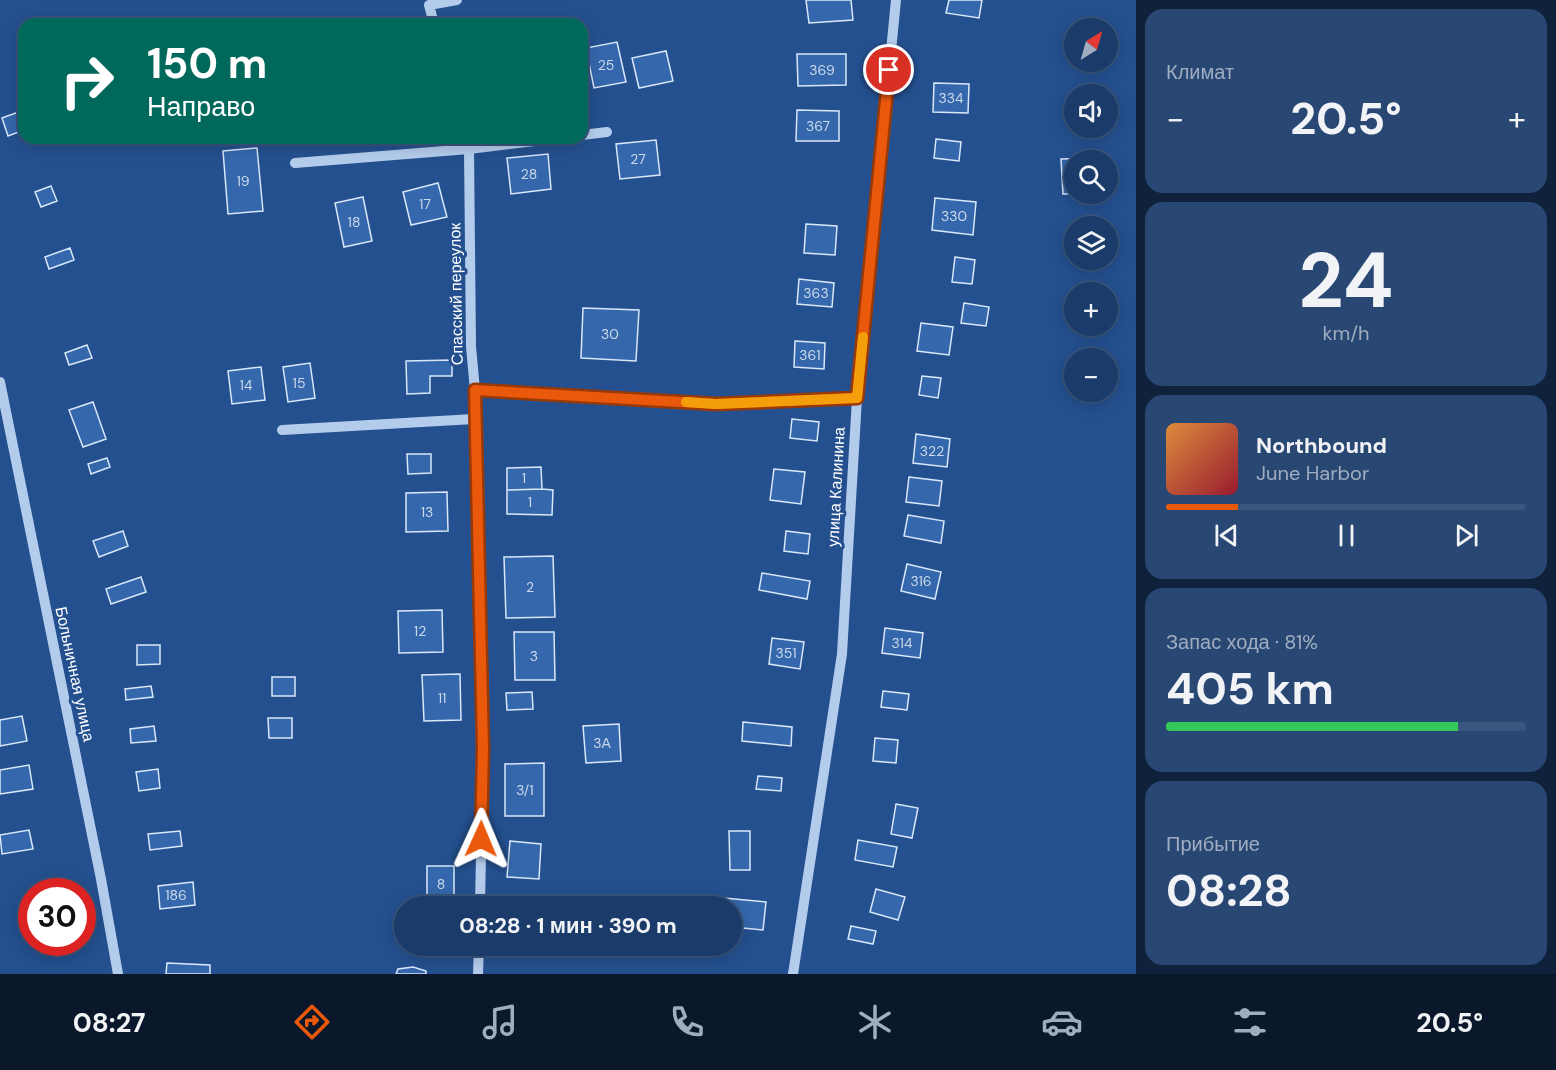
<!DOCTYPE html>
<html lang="ru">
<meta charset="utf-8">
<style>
:root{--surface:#1b3c6b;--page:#284773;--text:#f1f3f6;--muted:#a0adc1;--line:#39567e;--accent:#ea580c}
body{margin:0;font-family:"DM Sans",sans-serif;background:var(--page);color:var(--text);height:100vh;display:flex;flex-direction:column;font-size:22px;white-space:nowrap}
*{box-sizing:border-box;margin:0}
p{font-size:20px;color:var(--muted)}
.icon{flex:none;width:33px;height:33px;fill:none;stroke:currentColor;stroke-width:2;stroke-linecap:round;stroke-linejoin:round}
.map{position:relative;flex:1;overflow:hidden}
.panel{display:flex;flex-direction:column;gap:9px;padding:9px;background:#0f213b;width:420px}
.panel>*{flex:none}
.hud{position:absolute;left:18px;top:18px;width:570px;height:126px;border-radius:18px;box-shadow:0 3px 15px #0003,0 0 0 2px var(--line);background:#00695c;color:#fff;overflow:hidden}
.needle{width:39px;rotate:37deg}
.controls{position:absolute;left:1064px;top:18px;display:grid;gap:12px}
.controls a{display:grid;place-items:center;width:54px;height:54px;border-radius:50%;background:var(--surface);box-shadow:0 3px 15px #0003,0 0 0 2px var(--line);font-size:30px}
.speed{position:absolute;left:18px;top:878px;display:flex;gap:12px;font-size:30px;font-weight:700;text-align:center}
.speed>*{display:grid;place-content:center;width:78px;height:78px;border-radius:50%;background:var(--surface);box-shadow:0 3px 15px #0003,0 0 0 2px var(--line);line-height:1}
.speed .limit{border:9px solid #d22;background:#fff;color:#111}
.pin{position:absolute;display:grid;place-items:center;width:51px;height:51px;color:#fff;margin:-26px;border:3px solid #fff;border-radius:50%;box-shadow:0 2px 6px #0007}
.me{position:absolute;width:66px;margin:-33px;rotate:1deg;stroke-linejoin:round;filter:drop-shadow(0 0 4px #0008)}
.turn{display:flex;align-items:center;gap:21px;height:126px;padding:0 30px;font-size:27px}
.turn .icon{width:78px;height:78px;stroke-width:2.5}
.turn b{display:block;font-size:42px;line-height:51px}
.big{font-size:45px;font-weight:700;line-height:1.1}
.panel .card{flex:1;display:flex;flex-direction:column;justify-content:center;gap:9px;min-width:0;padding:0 21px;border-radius:18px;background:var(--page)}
.panel .dial{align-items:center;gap:0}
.dial b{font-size:78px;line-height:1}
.song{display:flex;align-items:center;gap:18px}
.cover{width:72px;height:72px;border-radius:9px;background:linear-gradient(135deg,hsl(30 70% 55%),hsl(350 70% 35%))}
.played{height:6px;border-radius:3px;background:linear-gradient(90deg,var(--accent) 20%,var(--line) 20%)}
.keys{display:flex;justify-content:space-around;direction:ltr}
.heat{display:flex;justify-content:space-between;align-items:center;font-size:33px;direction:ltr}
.charge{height:9px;border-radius:4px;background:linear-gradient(90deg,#34c759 81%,var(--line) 0)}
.trip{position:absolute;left:394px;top:896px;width:348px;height:60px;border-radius:30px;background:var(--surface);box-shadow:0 3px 15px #0003,0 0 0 2px var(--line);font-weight:700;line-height:60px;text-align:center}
.menu{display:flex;height:96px;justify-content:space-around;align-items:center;background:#0b182b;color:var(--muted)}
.menu .icon{width:42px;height:42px}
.menu .current{color:var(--accent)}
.menu b{font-size:27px;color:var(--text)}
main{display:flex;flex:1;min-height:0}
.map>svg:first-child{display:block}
.building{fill:#3467ac;stroke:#d9e7f9;stroke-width:1.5}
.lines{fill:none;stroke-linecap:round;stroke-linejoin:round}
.minor{stroke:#b4ccec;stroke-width:10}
.route-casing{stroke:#983908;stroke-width:15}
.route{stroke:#ea580c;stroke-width:10}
.slow{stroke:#f59e0b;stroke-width:10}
.labels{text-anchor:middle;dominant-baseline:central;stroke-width:6;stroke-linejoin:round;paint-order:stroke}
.number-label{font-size:14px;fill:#ccd9ea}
.street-label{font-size:16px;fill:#fff;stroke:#24508f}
</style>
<main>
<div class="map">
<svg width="1136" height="974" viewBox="0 0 1136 974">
<rect width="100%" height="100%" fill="#24508f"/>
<path class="building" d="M 806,0 L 851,0 L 853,20 L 809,23 Z
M 949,0 L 982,0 L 979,18 L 946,13 Z
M 400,18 L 400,24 L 356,24 Z
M 617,42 L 626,82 L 594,88 L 586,48 Z
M 666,51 L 673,81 L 639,88 L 632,58 Z
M 797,54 L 846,54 L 846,85 L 798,86 Z
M 934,83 L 969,84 L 968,113 L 933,112 Z
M 24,110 L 24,130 L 8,136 L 2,118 Z
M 797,110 L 839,111 L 839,141 L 796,141 Z
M 936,139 L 961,142 L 959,161 L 934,158 Z
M 656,140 L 660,175 L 620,179 L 616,144 Z
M 257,148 L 263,211 L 228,214 L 223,151 Z
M 548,154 L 551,189 L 511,194 L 507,158 Z
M 1091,158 L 1092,160 L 1074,160 L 1074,194 L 1080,194 L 1063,194 L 1061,159 Z
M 438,183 L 447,217 L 411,225 L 403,192 Z
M 51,186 L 57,201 L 41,207 L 35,192 Z
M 363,197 L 372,241 L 344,247 L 335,203 Z
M 935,198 L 976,202 L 973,235 L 932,230 Z
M 806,224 L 837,226 L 835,255 L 804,253 Z
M 70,248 L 74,260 L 49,269 L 45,257 Z
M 955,257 L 975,260 L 972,284 L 952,282 Z
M 799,279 L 834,283 L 832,307 L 797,304 Z
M 964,303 L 989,307 L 986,326 L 961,323 Z
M 583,308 L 639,310 L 636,361 L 581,358 Z
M 921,323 L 953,327 L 949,355 L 917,351 Z
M 795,341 L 825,343 L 824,369 L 794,367 Z
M 87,345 L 92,358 L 69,365 L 65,353 Z
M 452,360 L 452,376 L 430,376 L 430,393 L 407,394 L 406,361 Z
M 310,363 L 315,398 L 288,402 L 283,367 Z
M 261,367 L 265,400 L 232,404 L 228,371 Z
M 922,376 L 941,378 L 938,398 L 919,395 Z
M 93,402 L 106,439 L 83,447 L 69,410 Z
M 792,419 L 819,422 L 817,441 L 790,438 Z
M 916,434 L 950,439 L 947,467 L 913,463 Z
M 407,454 L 431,454 L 431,473 L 408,474 Z
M 107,458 L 110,467 L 91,474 L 88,464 Z
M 541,467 L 542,489 L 507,490 L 507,468 Z
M 774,469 L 805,472 L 801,504 L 770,500 Z
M 909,477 L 942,481 L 939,506 L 906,502 Z
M 542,489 L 553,490 L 552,515 L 507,514 L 507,490 Z
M 447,492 L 448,531 L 406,532 L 406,493 Z
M 908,515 L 944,521 L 941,543 L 904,536 Z
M 123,531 L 128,546 L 99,557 L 93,541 Z
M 786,531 L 810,534 L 808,554 L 784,551 Z
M 553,556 L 555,617 L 506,618 L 504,557 Z
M 907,564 L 941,572 L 935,599 L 901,591 Z
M 762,573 L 810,581 L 807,599 L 759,590 Z
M 141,577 L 146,592 L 111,604 L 106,589 Z
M 442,610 L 443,652 L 399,653 L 398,611 Z
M 885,628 L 923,633 L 920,658 L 882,653 Z
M 514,632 L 554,632 L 555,680 L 515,680 Z
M 772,638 L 804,642 L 800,669 L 769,664 Z
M 137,645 L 160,645 L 160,664 L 137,665 Z
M 460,674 L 461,720 L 424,721 L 422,675 Z
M 272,677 L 295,677 L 295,696 L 272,696 Z
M 151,686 L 153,697 L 126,700 L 125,689 Z
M 883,691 L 909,694 L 907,710 L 881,707 Z
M 532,692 L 533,709 L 507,710 L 506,693 Z
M 22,716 L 27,741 L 0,746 L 0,720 Z
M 268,718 L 292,718 L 292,738 L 269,738 Z
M 743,722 L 792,727 L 791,746 L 742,741 Z
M 619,724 L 621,761 L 586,763 L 583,726 Z
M 154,726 L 156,741 L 131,743 L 130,729 Z
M 875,738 L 898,740 L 896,763 L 873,761 Z
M 544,763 L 544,816 L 505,816 L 505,764 Z
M 29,765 L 33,789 L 0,794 L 0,770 Z
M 158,769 L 160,788 L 139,791 L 136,772 Z
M 758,776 L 782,778 L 781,791 L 756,789 Z
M 896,804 L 918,808 L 912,838 L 891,834 Z
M 29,830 L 33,849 L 2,854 L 0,835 Z
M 180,831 L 182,846 L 150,850 L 148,834 Z
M 729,831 L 750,831 L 750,870 L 730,870 Z
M 858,840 L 897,847 L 893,867 L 855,860 Z
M 510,841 L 541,844 L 539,879 L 507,877 Z
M 427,866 L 454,866 L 454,902 L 427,902 Z
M 193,882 L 195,905 L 160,909 L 158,886 Z
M 876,889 L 905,897 L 898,920 L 870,912 Z
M 724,898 L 766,902 L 763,930 L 732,927 L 732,906 L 724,906 Z
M 851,926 L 876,931 L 873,944 L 848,939 Z
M 167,963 L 210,965 L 210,974 L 166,974 Z
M 413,967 L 426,971 L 426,974 L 396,974 L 398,969 Z"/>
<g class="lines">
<path class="minor" d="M 434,24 L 429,5 L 457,0
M 582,135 L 607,132
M 465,138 L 469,149 L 471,347 L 475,390 L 483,749 L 480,906
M 295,163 L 469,149 L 560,138
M 0,382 L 101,879 L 118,974
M 475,390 L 716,404 L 857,398
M 282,430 L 474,419
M 478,974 L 479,945
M 793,974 L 842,654 L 857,398 L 896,0"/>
</g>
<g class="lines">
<defs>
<path id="route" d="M 481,839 L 483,749 L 475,390 L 716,404 L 857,398 L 889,70"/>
</defs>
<use href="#route" class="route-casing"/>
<use href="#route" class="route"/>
<path class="slow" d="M 686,402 L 716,404 L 857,398 L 863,337"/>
</g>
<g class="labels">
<g class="number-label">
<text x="606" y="65">25</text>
<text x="822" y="70">369</text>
<text x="951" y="98">334</text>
<text x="818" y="126">367</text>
<text x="638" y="159">27</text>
<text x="529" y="174">28</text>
<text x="243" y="181">19</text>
<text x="425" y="204">17</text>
<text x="954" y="216">330</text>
<text x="354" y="222">18</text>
<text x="816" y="293">363</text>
<text x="610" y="334">30</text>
<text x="810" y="355">361</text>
<text x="299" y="383">15</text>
<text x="246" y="385">14</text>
<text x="932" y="451">322</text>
<text x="524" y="478">1</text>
<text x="530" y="502">1</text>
<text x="427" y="512">13</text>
<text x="921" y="581">316</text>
<text x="530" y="587">2</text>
<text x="420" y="631">12</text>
<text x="902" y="643">314</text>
<text x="786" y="653">351</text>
<text x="534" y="656">3</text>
<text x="442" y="698">11</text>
<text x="602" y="743">3А</text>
<text x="525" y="790">3/1</text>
<text x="441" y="884">8</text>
<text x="176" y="895">186</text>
</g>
<g class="street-label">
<text transform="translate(456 294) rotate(-91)">Спасский переулок</text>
<text transform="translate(836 487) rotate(-87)">улица Калинина</text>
<text transform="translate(75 674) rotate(78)">Больничная улица</text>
</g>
</g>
</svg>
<div class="controls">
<a><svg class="needle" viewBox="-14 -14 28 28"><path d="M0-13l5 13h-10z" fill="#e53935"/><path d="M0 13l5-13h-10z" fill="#a0adc1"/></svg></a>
<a><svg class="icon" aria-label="sound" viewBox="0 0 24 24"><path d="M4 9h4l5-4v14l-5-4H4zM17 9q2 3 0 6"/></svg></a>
<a><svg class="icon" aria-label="search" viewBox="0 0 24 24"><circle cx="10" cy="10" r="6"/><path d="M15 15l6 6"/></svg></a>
<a><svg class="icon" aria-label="layers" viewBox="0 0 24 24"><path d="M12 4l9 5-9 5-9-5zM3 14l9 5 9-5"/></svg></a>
<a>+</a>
<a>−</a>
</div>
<div class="speed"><div class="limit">30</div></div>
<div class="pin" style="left:889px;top:70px;background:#d93025"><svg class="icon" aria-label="arrive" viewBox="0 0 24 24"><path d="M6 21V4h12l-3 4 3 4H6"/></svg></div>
<svg class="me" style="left:481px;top:839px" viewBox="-20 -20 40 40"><path d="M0-17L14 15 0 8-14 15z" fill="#ea580c" stroke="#fff" stroke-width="4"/></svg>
<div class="trip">08:28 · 1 мин · 390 m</div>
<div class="hud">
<div class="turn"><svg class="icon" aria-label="right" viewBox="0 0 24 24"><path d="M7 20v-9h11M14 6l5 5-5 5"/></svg><div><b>150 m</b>Направо</div></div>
</div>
</div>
<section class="panel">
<div class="card"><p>Климат</p>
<div class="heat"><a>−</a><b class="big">20.5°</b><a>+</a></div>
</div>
<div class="card dial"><b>24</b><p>km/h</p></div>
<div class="card">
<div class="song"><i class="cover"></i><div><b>Northbound</b><p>June Harbor</p></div></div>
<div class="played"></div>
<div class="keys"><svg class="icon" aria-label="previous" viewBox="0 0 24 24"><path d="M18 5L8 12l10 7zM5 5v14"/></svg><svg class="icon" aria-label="pause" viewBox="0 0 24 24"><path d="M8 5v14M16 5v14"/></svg><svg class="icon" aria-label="next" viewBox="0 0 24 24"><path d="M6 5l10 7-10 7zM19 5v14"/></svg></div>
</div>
<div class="card"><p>Запас хода · 81%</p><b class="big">405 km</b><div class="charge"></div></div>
<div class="card"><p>Прибытие</p><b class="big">08:28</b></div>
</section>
</main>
<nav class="menu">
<b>08:27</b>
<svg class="icon current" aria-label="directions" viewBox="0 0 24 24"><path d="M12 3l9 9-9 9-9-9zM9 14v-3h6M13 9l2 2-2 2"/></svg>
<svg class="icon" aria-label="music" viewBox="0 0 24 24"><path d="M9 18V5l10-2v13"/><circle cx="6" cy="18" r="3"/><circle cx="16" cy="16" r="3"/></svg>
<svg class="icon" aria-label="phone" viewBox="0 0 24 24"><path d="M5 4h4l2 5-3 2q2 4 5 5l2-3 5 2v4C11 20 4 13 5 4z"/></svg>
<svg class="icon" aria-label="climate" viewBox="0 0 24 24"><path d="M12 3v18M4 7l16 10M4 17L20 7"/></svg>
<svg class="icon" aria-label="car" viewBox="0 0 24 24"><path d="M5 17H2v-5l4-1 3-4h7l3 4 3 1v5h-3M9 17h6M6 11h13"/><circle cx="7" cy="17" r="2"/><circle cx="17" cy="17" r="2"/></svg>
<svg class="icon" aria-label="filters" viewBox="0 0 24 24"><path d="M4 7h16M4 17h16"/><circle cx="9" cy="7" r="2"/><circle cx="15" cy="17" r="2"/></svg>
<b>20.5°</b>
</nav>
